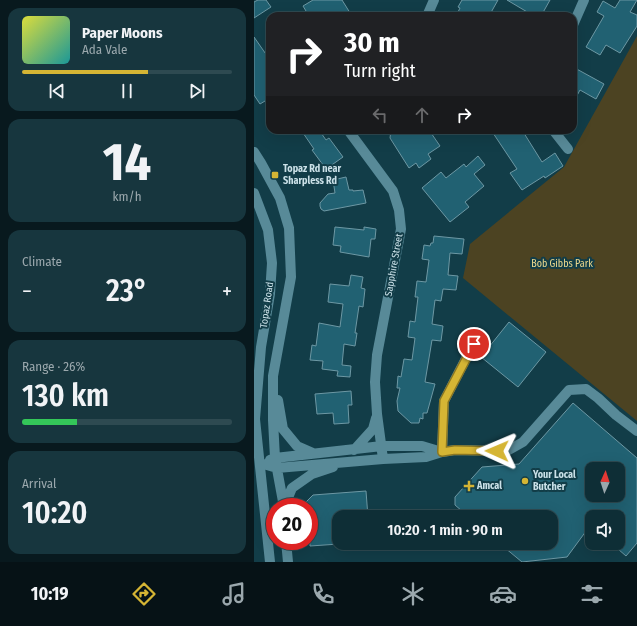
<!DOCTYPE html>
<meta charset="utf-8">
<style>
:root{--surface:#0e2e36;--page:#17363e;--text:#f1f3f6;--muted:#9ba8ad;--line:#2e4a51;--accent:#d5b534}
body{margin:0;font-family:"Fira Sans Condensed",sans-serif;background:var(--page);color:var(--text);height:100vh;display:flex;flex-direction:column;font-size:15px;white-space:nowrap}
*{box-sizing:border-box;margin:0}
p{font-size:13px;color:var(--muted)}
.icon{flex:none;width:22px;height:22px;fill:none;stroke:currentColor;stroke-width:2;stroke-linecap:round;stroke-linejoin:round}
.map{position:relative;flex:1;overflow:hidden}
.details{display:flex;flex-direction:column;gap:8px;padding:8px;background:#08191e;width:254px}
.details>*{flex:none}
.hud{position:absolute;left:12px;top:12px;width:311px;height:122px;border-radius:12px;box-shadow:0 4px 16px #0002,0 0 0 1px var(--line);background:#202124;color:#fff;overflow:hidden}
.needle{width:26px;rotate:3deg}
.buttons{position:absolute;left:331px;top:462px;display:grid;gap:8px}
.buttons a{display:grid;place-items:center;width:40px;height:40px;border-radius:8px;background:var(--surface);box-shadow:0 4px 16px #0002,0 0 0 1px var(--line);font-size:20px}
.speed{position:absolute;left:12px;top:498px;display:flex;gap:8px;font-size:20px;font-weight:700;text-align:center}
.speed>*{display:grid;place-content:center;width:52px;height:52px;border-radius:50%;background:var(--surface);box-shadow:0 4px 16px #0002,0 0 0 1px var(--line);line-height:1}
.speed .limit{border:6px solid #d22;background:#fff;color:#111}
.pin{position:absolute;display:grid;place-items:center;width:34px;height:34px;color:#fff;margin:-17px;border:2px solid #fff;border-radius:50%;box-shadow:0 1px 4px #0007}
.me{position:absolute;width:44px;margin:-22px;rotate:271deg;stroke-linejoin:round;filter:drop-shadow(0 0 3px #0008)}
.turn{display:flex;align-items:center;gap:14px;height:84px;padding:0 12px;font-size:18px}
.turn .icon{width:52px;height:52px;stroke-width:2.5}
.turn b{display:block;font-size:28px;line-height:34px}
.lanes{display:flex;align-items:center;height:38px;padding:0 12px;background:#0003;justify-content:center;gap:20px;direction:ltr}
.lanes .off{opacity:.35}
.big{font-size:30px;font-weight:600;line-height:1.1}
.details .tile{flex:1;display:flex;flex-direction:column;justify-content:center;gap:6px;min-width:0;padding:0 14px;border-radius:12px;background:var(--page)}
.details .dial{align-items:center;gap:0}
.dial b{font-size:52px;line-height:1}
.song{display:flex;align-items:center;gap:12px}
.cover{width:48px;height:48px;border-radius:6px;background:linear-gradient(135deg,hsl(60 70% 55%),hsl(180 70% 35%))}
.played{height:4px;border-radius:2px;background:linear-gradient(90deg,var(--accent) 60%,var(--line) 60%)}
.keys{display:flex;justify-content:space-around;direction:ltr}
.heat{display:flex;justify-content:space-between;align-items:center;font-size:22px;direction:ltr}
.charge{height:6px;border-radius:3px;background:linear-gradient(90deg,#34c759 26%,var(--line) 0)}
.trip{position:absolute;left:78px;top:510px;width:226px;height:40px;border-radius:12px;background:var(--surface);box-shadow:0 4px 16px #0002,0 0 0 1px var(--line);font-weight:600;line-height:40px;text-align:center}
.menu{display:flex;height:64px;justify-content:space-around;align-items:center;background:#061216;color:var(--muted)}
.menu .icon{width:28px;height:28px}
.menu .on{color:var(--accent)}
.menu b{font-size:18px;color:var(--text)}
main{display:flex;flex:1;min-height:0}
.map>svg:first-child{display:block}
.green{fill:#4c4322}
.building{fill:#216172;stroke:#6d98a4;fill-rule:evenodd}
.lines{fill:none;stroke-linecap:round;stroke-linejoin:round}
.minor{stroke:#588a98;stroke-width:10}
.route-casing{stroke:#8a7622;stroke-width:10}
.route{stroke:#d5b534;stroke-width:7}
.poi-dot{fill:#d5b534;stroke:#123d48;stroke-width:1.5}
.labels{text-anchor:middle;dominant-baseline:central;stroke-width:4;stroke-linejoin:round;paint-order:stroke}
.poi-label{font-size:10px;font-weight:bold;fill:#cbe1e8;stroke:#123d48;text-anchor:start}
.park-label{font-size:10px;fill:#eed98d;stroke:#123d48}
.street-label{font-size:10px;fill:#cbe1e8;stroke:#123d48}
</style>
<main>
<section class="details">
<div class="tile">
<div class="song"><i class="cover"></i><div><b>Paper Moons</b><p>Ada Vale</p></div></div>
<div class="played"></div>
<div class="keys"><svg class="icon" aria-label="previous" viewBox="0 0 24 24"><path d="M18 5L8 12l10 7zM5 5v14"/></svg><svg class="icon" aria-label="pause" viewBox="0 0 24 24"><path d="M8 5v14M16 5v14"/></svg><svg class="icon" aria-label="next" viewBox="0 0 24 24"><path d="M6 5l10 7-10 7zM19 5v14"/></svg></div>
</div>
<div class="tile dial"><b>14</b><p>km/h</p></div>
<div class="tile"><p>Climate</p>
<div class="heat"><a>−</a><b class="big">23°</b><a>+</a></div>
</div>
<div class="tile"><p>Range · 26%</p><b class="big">130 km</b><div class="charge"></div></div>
<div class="tile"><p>Arrival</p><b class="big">10:20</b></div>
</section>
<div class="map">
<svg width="383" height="562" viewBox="0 0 383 562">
<rect width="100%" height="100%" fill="#123d48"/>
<path class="green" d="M 383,36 L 383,421 L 209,278 L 216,244 L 310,167 Z"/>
<path class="building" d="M 4,0 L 12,0 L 17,7 L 0,18 L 0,2 Z
M 59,0 L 88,0 L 98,16 L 55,16 L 49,6 Z
M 208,0 L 244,0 L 235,16 L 202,16 L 206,8 L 204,7 Z
M 253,0 L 296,0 L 287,16 L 280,16 Z
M 366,0 L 383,0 L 376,12 L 383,15 L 383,26 L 366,53 L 352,45 L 346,55 L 332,47 L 350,16 L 343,12 L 349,1 L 361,8 Z
M 0,37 L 16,60 L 16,98 L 6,104 L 0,95 Z
M 319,67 L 350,84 L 342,99 L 326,90 L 319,103 Z
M 47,130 L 65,130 L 72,140 L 75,138 L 89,157 L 72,169 L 58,150 L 60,149 Z
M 137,130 L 175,130 L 186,146 L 174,154 L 177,159 L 165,168 L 162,163 L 155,168 L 136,138 Z
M 237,130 L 257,130 L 259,134 L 268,130 L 288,162 L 301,153 L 309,166 L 291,178 L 290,176 L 268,190 L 256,173 L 263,169 Z
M 224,156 L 231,165 L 220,174 L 230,186 L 211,202 L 215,207 L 196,222 L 168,188 L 187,172 L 192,178 L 210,164 L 212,167 Z
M 92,177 L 95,190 L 99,190 L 99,191 L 109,190 L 112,203 L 70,211 L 67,209 L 66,206 L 66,203 L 74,194 L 81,193 L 79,180 Z
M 81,227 L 110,230 L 110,227 L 122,229 L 121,239 L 117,239 L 115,257 L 86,252 L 87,246 L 79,245 Z
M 180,236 L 210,239 L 208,254 L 196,253 L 194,275 L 204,276 L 202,290 L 189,289 L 187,301 L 181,300 L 178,324 L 189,326 L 187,341 L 178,340 L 171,382 L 181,384 L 173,413 L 169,413 L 169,419 L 166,418 L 165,423 L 157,423 L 144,411 L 143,401 L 146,388 L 143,388 L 144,376 L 147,377 L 150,359 L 158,360 L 161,338 L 154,337 L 156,321 L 161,322 L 164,297 L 161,297 L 163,281 L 172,282 L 175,260 L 168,259 L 170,245 L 176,246 L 177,243 L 179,243 Z
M 97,275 L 109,277 L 107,288 L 111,289 L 109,307 L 105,306 L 101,333 L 103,333 L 101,346 L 90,344 L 88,365 L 97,366 L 96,377 L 83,376 L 84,371 L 68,369 L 69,361 L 56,360 L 58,345 L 62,346 L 65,323 L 86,327 L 89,304 L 74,302 L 76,284 L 95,286 Z
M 255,322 L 292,352 L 264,387 L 227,357 Z
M 97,391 L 98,405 L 94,405 L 95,423 L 80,424 L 79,413 L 63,414 L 61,394 Z
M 319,403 L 383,458 L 383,543 L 372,556 L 364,549 L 364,517 L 338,517 L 338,523 L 313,557 L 268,562 L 245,543 L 297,543 L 297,517 L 215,517 L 201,505 L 201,497 L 228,467 L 265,464 ZM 338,469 L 364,469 L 364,495 L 338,495 Z
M 112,491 L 114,517 L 85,517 L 85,544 L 56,546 L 55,507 L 47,507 L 59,495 Z"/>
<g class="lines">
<path class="minor" d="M 173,16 L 180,0
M 319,25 L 330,0
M 94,130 L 139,191 L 145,210 L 147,229 L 123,355 L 121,382 L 123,414 L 129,459
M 299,130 L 314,149
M 0,152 L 7,163 L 26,198 L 35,228 L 37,277 L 19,376 L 19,420 L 21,458 L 30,507
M 0,193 L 14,230 L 18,263 L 16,294 L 7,347 L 1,419 L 16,562
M 24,400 L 29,429 L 43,446 L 59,453
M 100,450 L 119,429 L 122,418
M 188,452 L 190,401 L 220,343
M 16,460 L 21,458 L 128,446 L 168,446 L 188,452
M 6,463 L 23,468 L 129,459 L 172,457 L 188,452 L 201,450 L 253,451 L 269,442 L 315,390 L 332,389 L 344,398 L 362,415 L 383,431
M 30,507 L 38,488 L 58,474 L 79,467
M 32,541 L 34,562"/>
</g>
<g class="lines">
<defs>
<path id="route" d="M 220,344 L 190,401 L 188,452 L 201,450 L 243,451"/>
</defs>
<use href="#route" class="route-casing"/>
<use href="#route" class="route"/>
</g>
<g class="poi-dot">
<rect x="17" y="171" width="8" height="8" rx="2"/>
<circle cx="271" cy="481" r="4"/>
<path d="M213 480h4v4h4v4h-4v4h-4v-4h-4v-4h4z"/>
</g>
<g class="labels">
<g class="poi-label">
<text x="29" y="169">Topaz Rd near<tspan x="29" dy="12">Sharpless Rd</tspan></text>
<text x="279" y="475">Your Local<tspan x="279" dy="12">Butcher</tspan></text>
<text x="223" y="486">Amcal</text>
</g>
<g class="park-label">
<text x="308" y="264">Bob Gibbs Park</text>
</g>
<g class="street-label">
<text transform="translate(140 265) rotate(-80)">Sapphire Street</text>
<text transform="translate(13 305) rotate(-82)">Topaz Road</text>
</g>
</g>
</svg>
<div class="buttons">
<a><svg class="needle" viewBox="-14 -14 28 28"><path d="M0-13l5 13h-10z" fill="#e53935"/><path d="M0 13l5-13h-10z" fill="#9ba8ad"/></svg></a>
<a><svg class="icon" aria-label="sound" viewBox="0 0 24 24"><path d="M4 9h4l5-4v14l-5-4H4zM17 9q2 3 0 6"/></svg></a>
</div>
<div class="speed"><div class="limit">20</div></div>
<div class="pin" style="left:220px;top:344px;background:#d93025"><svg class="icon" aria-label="arrive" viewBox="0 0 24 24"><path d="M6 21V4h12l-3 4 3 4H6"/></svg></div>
<svg class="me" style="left:243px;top:451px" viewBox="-20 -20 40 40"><path d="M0-17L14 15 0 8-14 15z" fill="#d5b534" stroke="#fff" stroke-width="4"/></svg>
<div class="trip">10:20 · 1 min · 90 m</div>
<div class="hud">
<div class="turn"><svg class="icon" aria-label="right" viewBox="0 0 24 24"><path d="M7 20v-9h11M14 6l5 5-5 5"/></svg><div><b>30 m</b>Turn right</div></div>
<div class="lanes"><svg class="icon off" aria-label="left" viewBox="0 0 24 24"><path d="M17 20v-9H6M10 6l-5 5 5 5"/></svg><svg class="icon off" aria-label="ahead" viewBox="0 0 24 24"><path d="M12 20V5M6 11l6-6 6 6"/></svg><svg class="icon" aria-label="right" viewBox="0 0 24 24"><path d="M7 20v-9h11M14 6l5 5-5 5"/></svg></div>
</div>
</div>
</main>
<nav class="menu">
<b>10:19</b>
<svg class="icon on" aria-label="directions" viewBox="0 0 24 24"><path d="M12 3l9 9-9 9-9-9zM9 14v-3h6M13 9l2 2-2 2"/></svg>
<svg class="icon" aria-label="music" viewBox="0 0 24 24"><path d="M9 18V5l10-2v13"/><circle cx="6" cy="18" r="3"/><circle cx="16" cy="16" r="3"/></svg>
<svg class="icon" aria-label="phone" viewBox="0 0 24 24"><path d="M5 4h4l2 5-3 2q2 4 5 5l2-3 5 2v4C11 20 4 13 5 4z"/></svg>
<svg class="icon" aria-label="climate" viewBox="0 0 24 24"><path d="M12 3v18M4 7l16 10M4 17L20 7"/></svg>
<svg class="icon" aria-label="car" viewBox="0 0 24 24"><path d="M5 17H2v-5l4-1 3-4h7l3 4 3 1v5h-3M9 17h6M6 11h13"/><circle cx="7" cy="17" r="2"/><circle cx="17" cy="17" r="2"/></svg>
<svg class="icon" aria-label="filters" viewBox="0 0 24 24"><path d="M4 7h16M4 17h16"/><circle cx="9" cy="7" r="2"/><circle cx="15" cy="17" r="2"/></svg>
</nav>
